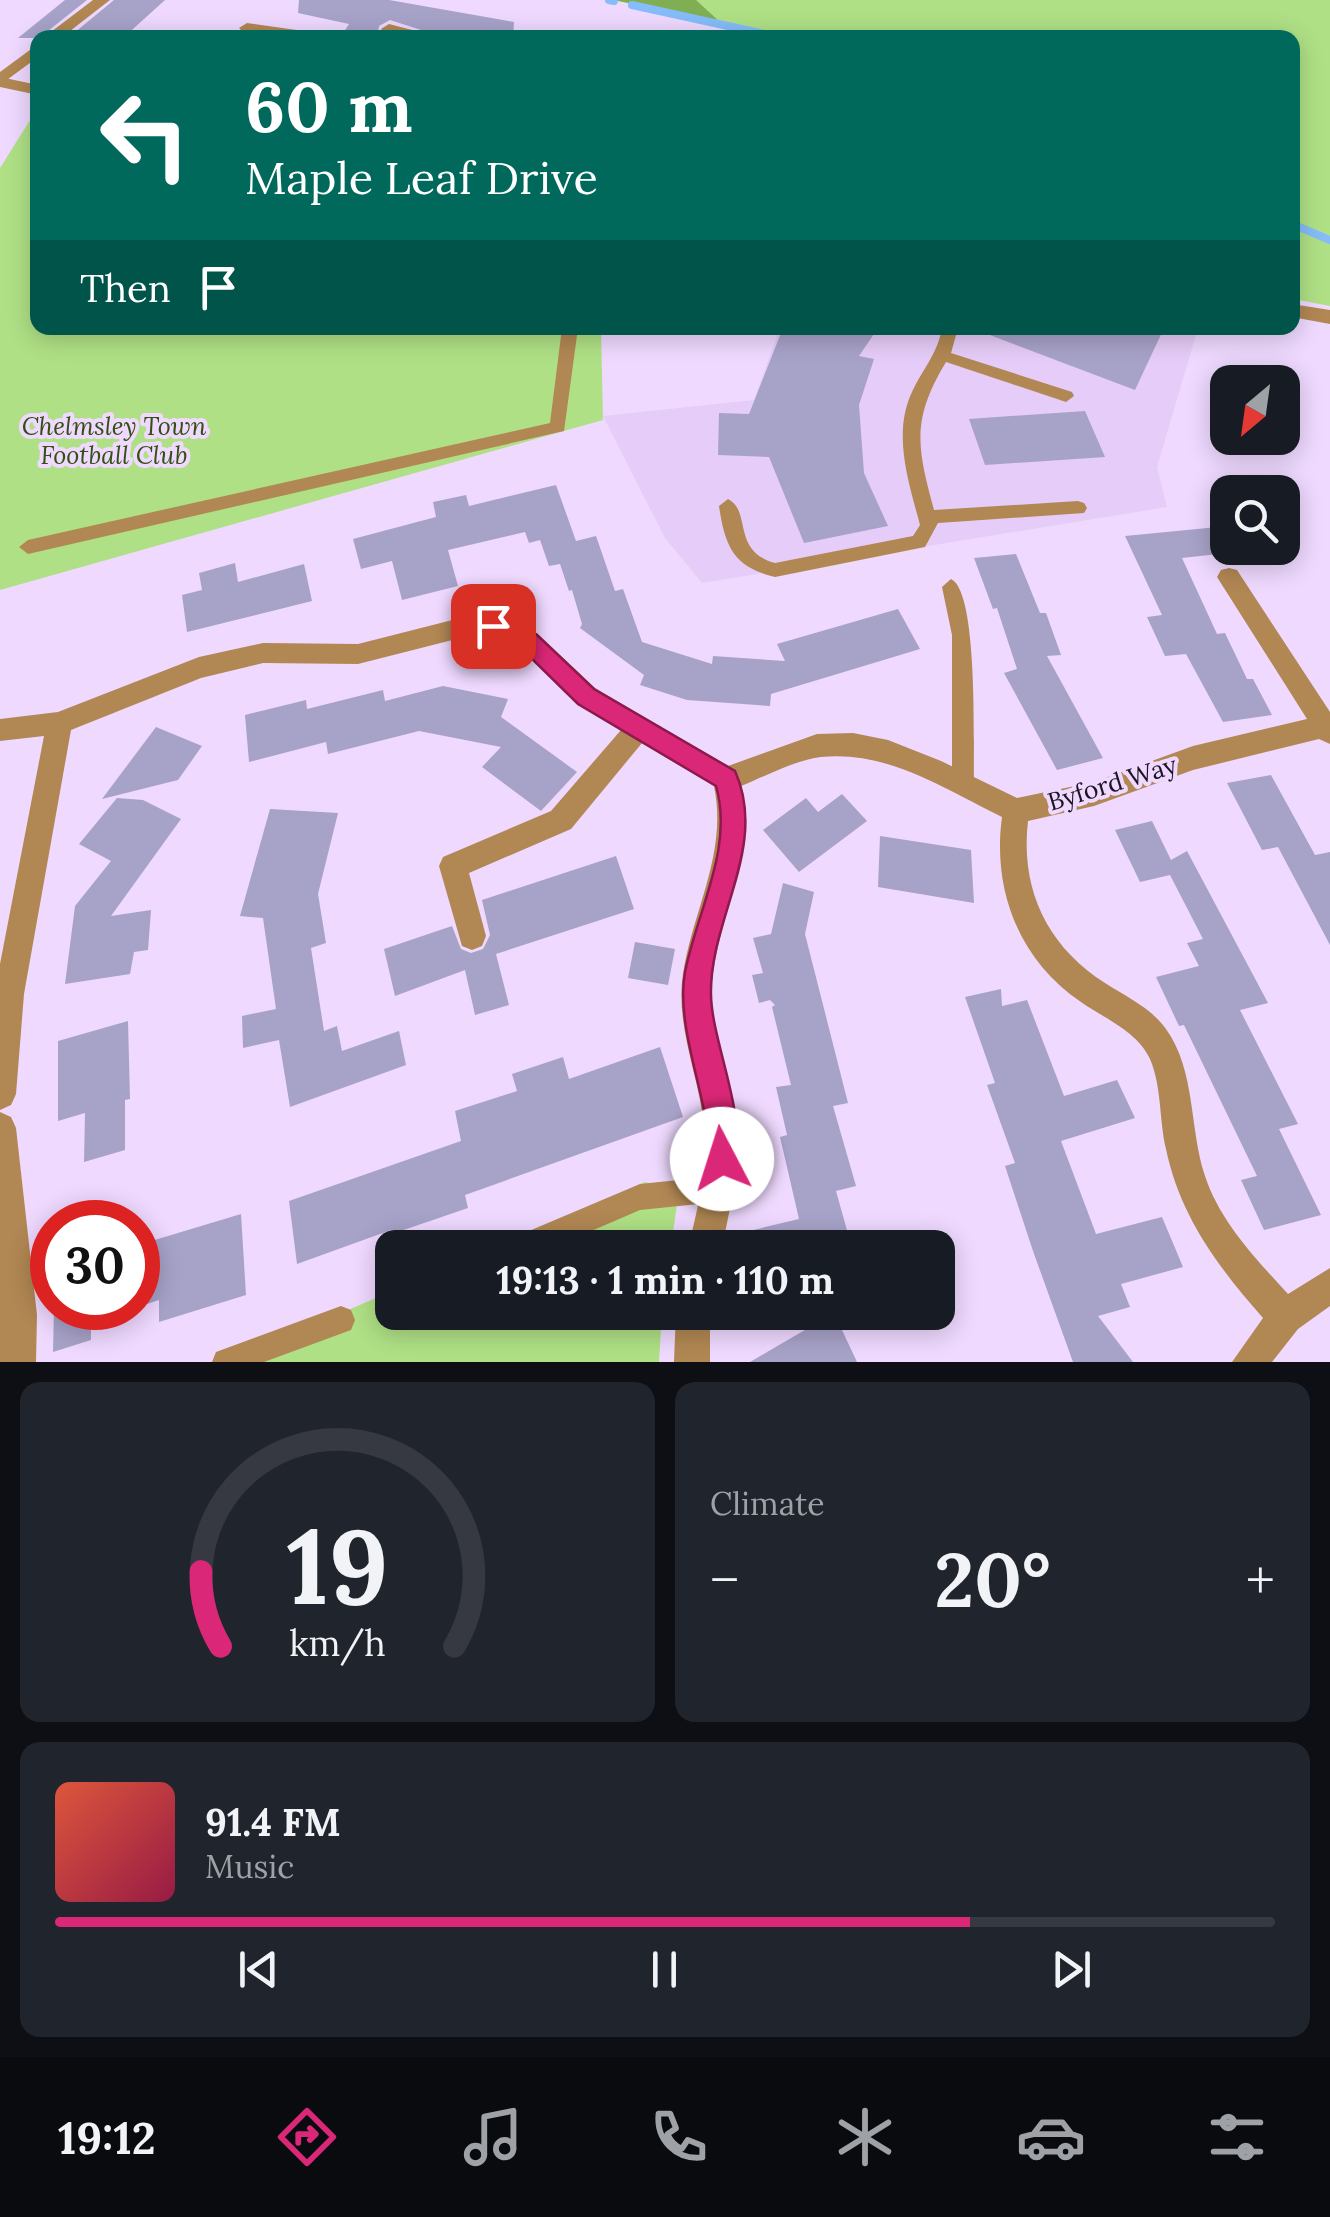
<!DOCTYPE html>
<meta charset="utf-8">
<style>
:root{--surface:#171b24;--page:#20242c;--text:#f1f3f6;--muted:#9ea1a6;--line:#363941;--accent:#db2777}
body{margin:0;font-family:Lora,serif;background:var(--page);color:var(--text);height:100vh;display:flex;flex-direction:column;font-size:38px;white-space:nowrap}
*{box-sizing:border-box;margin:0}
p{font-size:32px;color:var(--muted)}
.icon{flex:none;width:55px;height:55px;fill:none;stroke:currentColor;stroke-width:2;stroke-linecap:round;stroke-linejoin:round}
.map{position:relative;height:1362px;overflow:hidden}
.drawer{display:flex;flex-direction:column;gap:20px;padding:20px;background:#0d0f14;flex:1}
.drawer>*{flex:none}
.hud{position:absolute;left:30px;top:30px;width:1270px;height:305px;border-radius:20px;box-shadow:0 5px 25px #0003;background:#00695c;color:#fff;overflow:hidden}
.needle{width:65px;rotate:209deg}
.fabs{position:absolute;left:1210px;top:365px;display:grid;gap:20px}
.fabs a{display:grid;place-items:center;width:90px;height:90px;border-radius:20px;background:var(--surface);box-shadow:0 5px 25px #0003;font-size:50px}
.speed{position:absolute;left:30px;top:1200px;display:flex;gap:20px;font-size:50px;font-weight:700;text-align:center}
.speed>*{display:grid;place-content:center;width:130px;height:130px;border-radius:50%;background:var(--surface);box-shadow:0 5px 25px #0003;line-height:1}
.speed .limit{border:15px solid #d22;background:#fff;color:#111}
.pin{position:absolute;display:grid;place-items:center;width:85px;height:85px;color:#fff;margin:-42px;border-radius:20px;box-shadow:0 5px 15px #0006}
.me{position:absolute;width:110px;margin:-55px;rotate:355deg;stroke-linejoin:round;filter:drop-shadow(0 0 8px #0008)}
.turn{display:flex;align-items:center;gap:35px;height:210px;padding:0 50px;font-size:45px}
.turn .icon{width:130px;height:130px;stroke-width:2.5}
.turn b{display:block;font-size:70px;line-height:85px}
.then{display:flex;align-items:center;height:95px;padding:0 50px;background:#0003;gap:20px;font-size:38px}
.big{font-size:75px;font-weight:800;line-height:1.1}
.drawer .card{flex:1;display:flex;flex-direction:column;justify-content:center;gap:15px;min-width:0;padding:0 35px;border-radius:20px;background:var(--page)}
.drawer .dial{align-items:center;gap:0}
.dial svg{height:260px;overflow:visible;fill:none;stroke:var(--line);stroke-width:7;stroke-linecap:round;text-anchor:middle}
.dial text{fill:var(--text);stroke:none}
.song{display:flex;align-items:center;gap:30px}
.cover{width:120px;height:120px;border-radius:15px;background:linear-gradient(135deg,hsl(10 70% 55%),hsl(340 70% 35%))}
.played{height:10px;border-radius:5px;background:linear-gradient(90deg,var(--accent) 75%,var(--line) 75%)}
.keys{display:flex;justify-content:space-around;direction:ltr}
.heat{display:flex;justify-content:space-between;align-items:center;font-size:55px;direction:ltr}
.drawer .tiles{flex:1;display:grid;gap:20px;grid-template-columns:1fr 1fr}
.card:last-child{grid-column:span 2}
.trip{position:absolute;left:375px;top:1230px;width:580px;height:100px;border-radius:20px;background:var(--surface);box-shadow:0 5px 25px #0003;font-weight:800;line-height:100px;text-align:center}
.tab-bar{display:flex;height:160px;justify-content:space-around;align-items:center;background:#090b0e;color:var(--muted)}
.tab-bar .icon{width:70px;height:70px}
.tab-bar .active{color:var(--accent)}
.tab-bar b{font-size:45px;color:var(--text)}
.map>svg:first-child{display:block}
.built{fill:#e6ccf8}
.green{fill:#afe085}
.forest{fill:#7fae53}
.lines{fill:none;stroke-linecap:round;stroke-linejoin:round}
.stream{stroke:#85bcf9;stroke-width:8}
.building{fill:#a7a2c8}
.service{fill:#b18753;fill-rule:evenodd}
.minor{fill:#b18753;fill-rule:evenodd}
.tertiary{fill:#b18753;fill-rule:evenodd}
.route{fill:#db2777;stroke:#8e194d;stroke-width:2.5}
.labels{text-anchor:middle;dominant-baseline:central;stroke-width:8;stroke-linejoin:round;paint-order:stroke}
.park-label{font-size:25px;font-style:italic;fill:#32500f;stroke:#efd9ff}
.street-label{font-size:25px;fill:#1c1421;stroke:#efd9ff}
</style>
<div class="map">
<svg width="1330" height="1362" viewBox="0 0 1330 1362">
<rect width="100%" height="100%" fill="#efd9ff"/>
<path class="built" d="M 780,328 L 1198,328 L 1157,467 L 1167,507 L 702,583 L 665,538 L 603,416 L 754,400 Z"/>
<path class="green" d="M 614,0 L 1330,0 L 1330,306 L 1293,299 L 1292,38 L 786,37 Z
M 37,109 L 38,328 L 601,328 L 603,420 L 0,590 L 0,168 Z
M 645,1182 L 679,1190 L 671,1247 L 494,1248 Z
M 392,1291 L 392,1312 L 662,1313 L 659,1362 L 228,1362 Z"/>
<path class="forest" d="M 614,0 L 696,0 L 721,23 Z"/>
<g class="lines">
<path class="stream" d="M 609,0 L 614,1
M 632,5 L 783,38
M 1292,224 L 1330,240"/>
</g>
<path class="building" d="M 65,0 L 87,0 L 39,38 L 18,38 Z
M 114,0 L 165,0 L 123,38 L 68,38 Z
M 299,0 L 389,0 L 514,22 L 513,38 L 446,38 L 390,20 L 379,26 L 378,32 L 401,38 L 340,38 L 349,24 L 298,13 Z
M 783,328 L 878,328 L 859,356 L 874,359 L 859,405 L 864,473 L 888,526 L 804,543 L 769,457 L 718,455 L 719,413 L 749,414 Z
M 983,328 L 1164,328 L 1135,390 L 982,332 Z
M 1085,411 L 1105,457 L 985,465 L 969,419 Z
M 556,485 L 576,541 L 596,536 L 615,591 L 623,589 L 642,642 L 712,664 L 713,656 L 785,661 L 777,644 L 898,609 L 920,649 L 771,694 L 770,706 L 687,700 L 640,685 L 644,675 L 580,628 L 582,624 L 572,590 L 569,591 L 560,564 L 549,566 L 540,540 L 529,543 L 525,532 L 448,550 L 458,586 L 402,600 L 392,561 L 361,569 L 353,539 L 436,517 L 433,502 L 466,495 L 469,506 Z
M 1228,526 L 1228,548 L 1246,548 L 1246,551 L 1182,558 L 1217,634 L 1225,633 L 1247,679 L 1253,679 L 1272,715 L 1223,722 L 1186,654 L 1165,656 L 1147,617 L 1162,615 L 1125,536 Z
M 1016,554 L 1040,613 L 1046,613 L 1061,655 L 1047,656 L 1103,758 L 1057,770 L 1004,673 L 1017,669 L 997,608 L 993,609 L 974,558 Z
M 235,563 L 238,582 L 304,564 L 312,601 L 187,632 L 182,595 L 202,590 L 199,573 Z
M 443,686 L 508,699 L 501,717 L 577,772 L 541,811 L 482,767 L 501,747 L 419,731 L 328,754 L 326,742 L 249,762 L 245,715 L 306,700 L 307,709 L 383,690 L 385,701 Z
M 156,727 L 202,746 L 178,780 L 102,799 Z
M 1271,775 L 1315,855 L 1330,852 L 1330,945 L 1278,847 L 1262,850 L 1227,783 Z
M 842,794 L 867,821 L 799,872 L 763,830 L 806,798 L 818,812 Z
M 117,798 L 143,800 L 181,819 L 111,916 L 151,910 L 148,950 L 134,952 L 130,974 L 65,984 L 75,906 L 111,861 L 79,844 Z
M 270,809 L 338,813 L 318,894 L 326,943 L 311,948 L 324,1031 L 337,1026 L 342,1051 L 399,1031 L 406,1065 L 290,1107 L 279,1040 L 243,1048 L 242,1016 L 276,1009 L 263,918 L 240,916 Z
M 1152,821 L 1171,860 L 1187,851 L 1268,1003 L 1240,1010 L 1298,1124 L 1279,1129 L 1321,1215 L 1264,1230 L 1241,1180 L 1257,1176 L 1184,1025 L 1179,1026 L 1156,977 L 1199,966 L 1187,943 L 1203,939 L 1170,875 L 1140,882 L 1115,830 Z
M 880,836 L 971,850 L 974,903 L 878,887 Z
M 616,856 L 634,909 L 496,954 L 509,1005 L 475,1015 L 465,970 L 395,996 L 384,949 L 452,926 L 461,949 L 471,953 L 483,949 L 490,935 L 482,900 Z
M 783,883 L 814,892 L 805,934 L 848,1103 L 833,1106 L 856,1186 L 836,1191 L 852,1248 L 729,1248 L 728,1236 L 799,1219 L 780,1137 L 787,1135 L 776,1087 L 791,1085 L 772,1007 L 775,1005 L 770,1000 L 759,1003 L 752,975 L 763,973 L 753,938 L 771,934 Z
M 635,942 L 675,949 L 668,985 L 628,978 Z
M 1001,989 L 1002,1006 L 1027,1000 L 1064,1096 L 1117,1080 L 1135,1118 L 1061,1141 L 1096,1234 L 1162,1217 L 1183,1267 L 1121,1284 L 1130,1307 L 1098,1316 L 1133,1362 L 1073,1362 L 1033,1251 L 1005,1166 L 1015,1163 L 987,1085 L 995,1083 L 965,997 Z
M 128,1021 L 130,1099 L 125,1100 L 125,1150 L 84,1162 L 85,1113 L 58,1121 L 58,1041 Z
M 660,1047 L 683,1117 L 465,1195 L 468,1208 L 392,1234 L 391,1230 L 297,1264 L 289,1201 L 461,1141 L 455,1111 L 517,1091 L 512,1074 L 563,1057 L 569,1079 Z
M 241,1214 L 246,1295 L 159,1322 L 159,1300 L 138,1307 L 138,1245 Z
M 54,1308 L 91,1308 L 91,1340 L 53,1352 Z
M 834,1313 L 857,1362 L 750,1362 Z"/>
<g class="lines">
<path class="service" d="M 562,328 L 578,328 L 564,431 L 28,554 L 19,547 L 28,540 L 550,423 Z
M 942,328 L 958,328 L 951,353 L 1072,392 L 1074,396 L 1066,402 L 946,362 C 911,420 917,447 934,510 L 1078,501 L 1084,503 L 1087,508 L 1084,513 L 938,523 L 925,547 L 775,577 C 733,567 725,546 719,506 L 728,499 C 752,511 731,551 775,563 L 913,536 L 920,525 C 909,483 892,434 912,392 C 922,370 938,353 942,328 Z
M 951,579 C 979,592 973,748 974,782 L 970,789 L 963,792 L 956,789 L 952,782 L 952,635 L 942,587 Z
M 718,1176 L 727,1180 L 731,1189 L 727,1198 L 718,1202 L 640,1210 L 552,1248 L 506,1248 L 510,1239 L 640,1184 Z
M 341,1306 L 351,1310 L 355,1320 L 351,1330 L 264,1362 L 212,1362 L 216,1352 Z"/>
<path class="minor" d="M 93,0 L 110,0 L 61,38 L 43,38 Z
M 247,23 L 318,33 L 325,38 L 282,38 L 242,31 L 239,28 Z
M 389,24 L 443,38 L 384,32 L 381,29 Z
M 38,44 L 38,57 L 0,85 L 0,72 Z
M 1229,568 L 1237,570 L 1330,712 L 1330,744 L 1319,739 L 1193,770 L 1094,806 L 1028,821 C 1020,889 1047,946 1105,983 C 1127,997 1151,1008 1166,1029 C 1196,1071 1189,1128 1205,1176 C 1220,1222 1257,1260 1288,1294 L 1330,1268 L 1330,1306 L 1298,1329 L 1272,1362 L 1232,1362 L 1263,1318 C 1218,1267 1180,1216 1166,1149 C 1159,1120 1162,1087 1150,1059 C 1137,1031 1105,1019 1081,1002 C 1019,960 992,890 1002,817 C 945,789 887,750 821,757 C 795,760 766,776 741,786 C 755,853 722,909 713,974 C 706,1026 730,1075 736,1126 C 740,1167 730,1208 722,1248 L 688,1248 C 698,1208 708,1167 704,1126 C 699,1075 675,1026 683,974 C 693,909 728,853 714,786 L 642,743 L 571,829 L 469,873 L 486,936 L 482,946 L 472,950 L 462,946 L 439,866 L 443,857 L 551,811 L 621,730 L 577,704 L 520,648 L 505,640 L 476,634 L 358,664 L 263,663 L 201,678 L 71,730 L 24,994 L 16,1094 L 11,1105 L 0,1110 L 0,964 L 44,736 L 0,741 L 0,719 L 58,712 L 199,657 L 263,643 L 358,644 L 476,614 L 510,621 L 538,634 L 595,688 L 728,766 L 817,734 L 853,733 L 888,740 L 941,761 L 1017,798 L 1094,782 L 1193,746 L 1307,719 L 1217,577 L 1221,570 Z
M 0,1112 L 11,1117 L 16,1128 L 37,1315 L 36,1362 L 0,1362 Z
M 676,1312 L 710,1312 L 710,1362 L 674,1362 Z"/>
<path class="tertiary" d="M 0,77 L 38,85 L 38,95 L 0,87 Z
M 1292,304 L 1330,310 L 1330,324 L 1292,317 Z"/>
</g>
<path class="route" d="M 493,617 L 536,634 L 594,689 L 735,771 C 769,847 709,919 711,995 C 712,1045 751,1123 732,1169 L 722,1173 L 711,1169 C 704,1152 708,1134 705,1116 C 697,1071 677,1017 685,972 C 697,911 734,848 716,786 L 578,704 L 521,648 L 485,632 L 482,626 Z"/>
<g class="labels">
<g class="park-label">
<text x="114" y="426">Chelmsley Town<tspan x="114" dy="29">Football Club</tspan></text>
</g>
<g class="street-label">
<text transform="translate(1112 783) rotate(-17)">Byford Way</text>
</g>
</g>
</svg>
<div class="fabs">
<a><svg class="needle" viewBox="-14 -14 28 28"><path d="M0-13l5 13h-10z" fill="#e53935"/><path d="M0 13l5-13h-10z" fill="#9ea1a6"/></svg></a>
<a><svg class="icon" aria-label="search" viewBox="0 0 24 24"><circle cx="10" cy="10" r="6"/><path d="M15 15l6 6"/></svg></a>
</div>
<div class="speed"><div class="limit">30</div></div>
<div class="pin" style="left:493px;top:626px;background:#d93025"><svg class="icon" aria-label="arrive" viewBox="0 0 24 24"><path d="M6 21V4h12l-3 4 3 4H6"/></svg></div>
<svg class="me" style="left:722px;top:1159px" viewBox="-20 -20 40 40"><circle r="19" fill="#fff"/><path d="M0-13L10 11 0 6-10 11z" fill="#db2777"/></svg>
<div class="trip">19:13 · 1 min · 110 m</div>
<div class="hud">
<div class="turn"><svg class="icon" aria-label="left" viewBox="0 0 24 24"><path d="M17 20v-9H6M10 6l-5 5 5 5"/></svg><div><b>60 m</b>Maple Leaf Drive</div></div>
<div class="then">Then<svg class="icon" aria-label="arrive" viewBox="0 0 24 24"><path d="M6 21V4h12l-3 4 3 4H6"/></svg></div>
</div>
</div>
<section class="drawer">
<div class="tiles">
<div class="card dial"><svg viewBox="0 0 100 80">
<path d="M14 69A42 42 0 1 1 86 69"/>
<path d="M14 69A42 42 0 0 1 8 46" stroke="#db2777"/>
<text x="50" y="56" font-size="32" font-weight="700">19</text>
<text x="50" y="72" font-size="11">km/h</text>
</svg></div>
<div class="card"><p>Climate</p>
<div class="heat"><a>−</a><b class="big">20°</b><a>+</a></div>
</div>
<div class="card">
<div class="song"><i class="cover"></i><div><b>91.4 FM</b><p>Music</p></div></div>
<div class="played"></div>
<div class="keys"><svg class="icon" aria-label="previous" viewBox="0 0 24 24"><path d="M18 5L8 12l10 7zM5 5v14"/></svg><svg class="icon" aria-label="pause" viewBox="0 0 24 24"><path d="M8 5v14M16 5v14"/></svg><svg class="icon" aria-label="next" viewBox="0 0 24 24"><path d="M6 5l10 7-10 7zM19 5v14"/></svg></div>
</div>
</div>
</section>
<nav class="tab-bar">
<b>19:12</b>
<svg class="icon active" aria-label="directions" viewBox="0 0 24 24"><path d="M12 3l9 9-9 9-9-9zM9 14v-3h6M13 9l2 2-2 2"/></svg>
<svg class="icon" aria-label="music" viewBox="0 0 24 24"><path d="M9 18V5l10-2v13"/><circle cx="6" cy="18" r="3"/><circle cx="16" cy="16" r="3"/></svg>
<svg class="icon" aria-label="phone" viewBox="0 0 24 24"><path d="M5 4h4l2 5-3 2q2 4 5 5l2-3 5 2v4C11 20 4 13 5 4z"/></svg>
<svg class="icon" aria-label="climate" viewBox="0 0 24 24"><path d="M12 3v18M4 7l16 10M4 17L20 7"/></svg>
<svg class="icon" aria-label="car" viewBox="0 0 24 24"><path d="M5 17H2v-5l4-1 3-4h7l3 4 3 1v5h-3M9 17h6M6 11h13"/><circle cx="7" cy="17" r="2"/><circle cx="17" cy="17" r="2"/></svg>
<svg class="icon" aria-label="filters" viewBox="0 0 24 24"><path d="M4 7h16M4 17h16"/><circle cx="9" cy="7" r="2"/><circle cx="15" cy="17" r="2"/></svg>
</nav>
